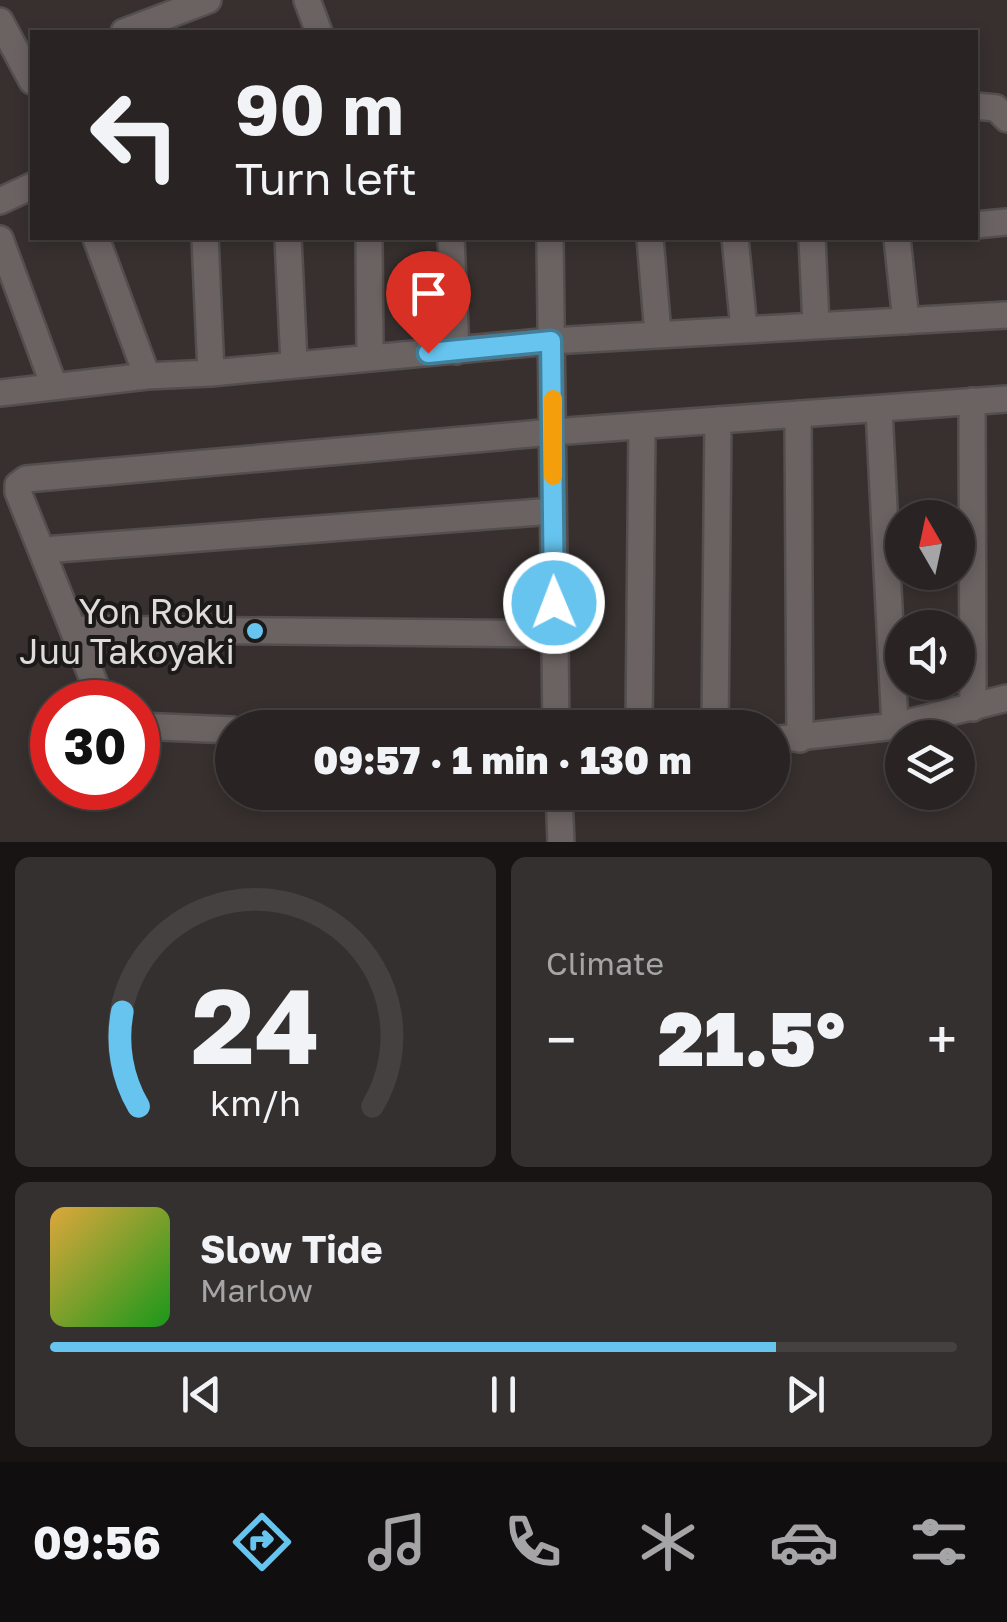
<!DOCTYPE html>
<meta charset="utf-8">
<style>
:root{--surface:#292423;--page:#353030;--text:#f1f3f6;--muted:#a5a4a6;--line:#454141;--accent:#66c4ef}
body{margin:0;font-family:"Golos Text",sans-serif;background:var(--page);color:var(--text);height:100vh;display:flex;flex-direction:column;font-size:38px;white-space:nowrap}
*{box-sizing:border-box;margin:0}
p{font-size:32px;color:var(--muted)}
.icon{flex:none;width:55px;height:55px;fill:none;stroke:currentColor;stroke-width:2;stroke-linecap:round;stroke-linejoin:round}
.map{position:relative;height:842px;overflow:hidden}
.side{display:flex;flex-direction:column;gap:15px;padding:15px;background:#171413;flex:1}
.side>*{flex:none}
.banner{position:absolute;left:30px;top:30px;width:948px;height:210px;border-radius:0px;box-shadow:0 5px 15px #0003,0 0 0 2px var(--line);background:#292423;color:var(--text);overflow:hidden}
.needle{width:65px;rotate:351deg}
.controls{position:absolute;left:885px;top:500px;display:grid;gap:20px}
.controls a{display:grid;place-items:center;width:90px;height:90px;border-radius:50%;background:var(--surface);box-shadow:0 5px 15px #0003,0 0 0 2px var(--line);font-size:50px}
.speed{position:absolute;left:30px;top:680px;display:flex;gap:20px;font-size:50px;font-weight:700;text-align:center}
.speed>*{display:grid;place-content:center;width:130px;height:130px;border-radius:50%;background:var(--surface);box-shadow:0 5px 15px #0003,0 0 0 2px var(--line);line-height:1}
.speed .limit{border:15px solid #d22;background:#fff;color:#111}
.pin{position:absolute;display:grid;place-items:center;width:85px;height:85px;color:#fff;margin:-102px -42px;border-radius:50% 50% 50% 0;rotate:-45deg;box-shadow:0 0 10px #0007}
.pin .icon{rotate:45deg}
.me{position:absolute;width:110px;margin:-55px;rotate:359deg;stroke-linejoin:round;filter:drop-shadow(0 0 8px #0008)}
.turn{display:flex;align-items:center;gap:35px;height:210px;padding:0 40px;font-size:45px}
.turn .icon{width:130px;height:130px;stroke-width:2.5}
.turn b{display:block;font-size:70px;line-height:85px}
.big{font-size:75px;font-weight:800;line-height:1.1}
.side .widget{flex:1;display:flex;flex-direction:column;justify-content:center;gap:15px;min-width:0;padding:0 35px;border-radius:15px;background:var(--page)}
.side .dial{align-items:center;gap:0}
.dial svg{height:260px;overflow:visible;fill:none;stroke:var(--line);stroke-width:7;stroke-linecap:round;text-anchor:middle}
.dial text{fill:var(--text);stroke:none}
.song{display:flex;align-items:center;gap:30px}
.cover{width:120px;height:120px;border-radius:15px;background:linear-gradient(135deg,hsl(40 70% 55%),hsl(120 70% 35%))}
.played{height:10px;border-radius:5px;background:linear-gradient(90deg,var(--accent) 80%,var(--line) 80%)}
.keys{display:flex;justify-content:space-around;direction:ltr}
.heat{display:flex;justify-content:space-between;align-items:center;font-size:55px;direction:ltr}
.side .tiles{flex:1;display:grid;gap:15px;grid-template-columns:1fr 1fr}
.widget:last-child{grid-column:span 2}
.trip{position:absolute;left:215px;top:710px;width:575px;height:100px;border-radius:50px;background:var(--surface);box-shadow:0 5px 15px #0003,0 0 0 2px var(--line);font-weight:800;line-height:100px;text-align:center}
.dock{display:flex;height:160px;justify-content:space-around;align-items:center;background:#100e0e;color:var(--muted)}
.dock .icon{width:70px;height:70px}
.dock .selected{color:var(--accent)}
.dock b{font-size:45px;color:var(--text)}
.map>svg:first-child{display:block}
.lines{fill:none;stroke-linecap:round;stroke-linejoin:round}
.minor-casing{stroke:#544f4f;stroke-width:30}
.minor{stroke:#6b6362;stroke-width:25}
.route-casing{stroke:#427f9b;stroke-width:25}
.route{stroke:#66c4ef;stroke-width:18}
.slow{stroke:#f59e0b;stroke-width:18}
.poi-dot{fill:#66c4ef;stroke:#1c1919;stroke-width:4}
.labels{text-anchor:middle;dominant-baseline:central;stroke-width:8;stroke-linejoin:round;paint-order:stroke}
.poi-label{font-size:35px;fill:#e0dbdb;stroke:#1c1919;text-anchor:end}
</style>
<div class="map">
<svg width="1007" height="842" viewBox="0 0 1007 842">
<rect width="100%" height="100%" fill="#37302f"/>
<g class="lines">
<defs>
<path id="minor" d="M 307,0 L 319,32
M 0,21 L 32,81
M 124,32 L 208,0
M 975,106 L 996,108 L 1007,119
M 0,201 L 32,186
M 975,225 L 1007,222
M 96,238 L 147,376
M 205,238 L 211,373
M 288,238 L 294,363
M 369,238 L 370,357
M 451,238 L 456,351
M 550,238 L 556,728
M 650,238 L 658,334
M 735,238 L 744,329
M 812,238 L 816,324
M 897,238 L 906,321
M 0,239 L 54,386
M 0,393 L 147,376 L 211,373 L 551,341 L 1007,315
M 972,401 L 973,708
M 879,410 L 895,726
M 798,414 L 800,739
M 44,550 L 553,511
M 75,629 L 554,634
M 102,702 L 18,492 L 18,485 L 26,479 L 553,432 L 1007,399
M 138,726 L 232,730
M 639,728 L 642,427
M 715,728 L 718,420
M 772,740 L 895,726 L 1007,698
M 559,792 L 561,842"/>
</defs>
<use href="#minor" class="minor-casing"/>
<use href="#minor" class="minor"/>
</g>
<g class="lines">
<defs>
<path id="route" d="M 428,353 L 551,341 L 554,603"/>
</defs>
<use href="#route" class="route-casing"/>
<use href="#route" class="route"/>
<path class="slow" d="M 553,399 L 553,476"/>
</g>
<circle class="poi-dot" cx="255" cy="631" r="10"/>
<g class="labels">
<g class="poi-label">
<text x="235" y="611">Yon Roku<tspan x="235" dy="40">Juu Takoyaki</tspan></text>
</g>
</g>
</svg>
<div class="controls">
<a><svg class="needle" viewBox="-14 -14 28 28"><path d="M0-13l5 13h-10z" fill="#e53935"/><path d="M0 13l5-13h-10z" fill="#a5a4a6"/></svg></a>
<a><svg class="icon" aria-label="sound" viewBox="0 0 24 24"><path d="M4 9h4l5-4v14l-5-4H4zM17 9q2 3 0 6"/></svg></a>
<a><svg class="icon" aria-label="layers" viewBox="0 0 24 24"><path d="M12 4l9 5-9 5-9-5zM3 14l9 5 9-5"/></svg></a>
</div>
<div class="speed"><div class="limit">30</div></div>
<div class="pin" style="left:428px;top:353px;background:#d93025"><svg class="icon" aria-label="arrive" viewBox="0 0 24 24"><path d="M6 21V4h12l-3 4 3 4H6"/></svg></div>
<svg class="me" style="left:554px;top:603px" viewBox="-20 -20 40 40"><circle r="17" fill="#66c4ef" stroke="#fff" stroke-width="3"/><path d="M0-11L8 9 0 5-8 9z" fill="#fff"/></svg>
<div class="trip">09:57 · 1 min · 130 m</div>
<div class="banner">
<div class="turn"><svg class="icon" aria-label="left" viewBox="0 0 24 24"><path d="M17 20v-9H6M10 6l-5 5 5 5"/></svg><div><b>90 m</b>Turn left</div></div>
</div>
</div>
<section class="side">
<div class="tiles">
<div class="widget dial"><svg viewBox="0 0 100 80">
<path d="M14 69A42 42 0 1 1 86 69"/>
<path d="M14 69A42 42 0 0 1 9 40" stroke="#66c4ef"/>
<text x="50" y="56" font-size="32" font-weight="700">24</text>
<text x="50" y="72" font-size="11">km/h</text>
</svg></div>
<div class="widget"><p>Climate</p>
<div class="heat"><a>−</a><b class="big">21.5°</b><a>+</a></div>
</div>
<div class="widget">
<div class="song"><i class="cover"></i><div><b>Slow Tide</b><p>Marlow</p></div></div>
<div class="played"></div>
<div class="keys"><svg class="icon" aria-label="previous" viewBox="0 0 24 24"><path d="M18 5L8 12l10 7zM5 5v14"/></svg><svg class="icon" aria-label="pause" viewBox="0 0 24 24"><path d="M8 5v14M16 5v14"/></svg><svg class="icon" aria-label="next" viewBox="0 0 24 24"><path d="M6 5l10 7-10 7zM19 5v14"/></svg></div>
</div>
</div>
</section>
<nav class="dock">
<b>09:56</b>
<svg class="icon selected" aria-label="directions" viewBox="0 0 24 24"><path d="M12 3l9 9-9 9-9-9zM9 14v-3h6M13 9l2 2-2 2"/></svg>
<svg class="icon" aria-label="music" viewBox="0 0 24 24"><path d="M9 18V5l10-2v13"/><circle cx="6" cy="18" r="3"/><circle cx="16" cy="16" r="3"/></svg>
<svg class="icon" aria-label="phone" viewBox="0 0 24 24"><path d="M5 4h4l2 5-3 2q2 4 5 5l2-3 5 2v4C11 20 4 13 5 4z"/></svg>
<svg class="icon" aria-label="climate" viewBox="0 0 24 24"><path d="M12 3v18M4 7l16 10M4 17L20 7"/></svg>
<svg class="icon" aria-label="car" viewBox="0 0 24 24"><path d="M5 17H2v-5l4-1 3-4h7l3 4 3 1v5h-3M9 17h6M6 11h13"/><circle cx="7" cy="17" r="2"/><circle cx="17" cy="17" r="2"/></svg>
<svg class="icon" aria-label="filters" viewBox="0 0 24 24"><path d="M4 7h16M4 17h16"/><circle cx="9" cy="7" r="2"/><circle cx="15" cy="17" r="2"/></svg>
</nav>
